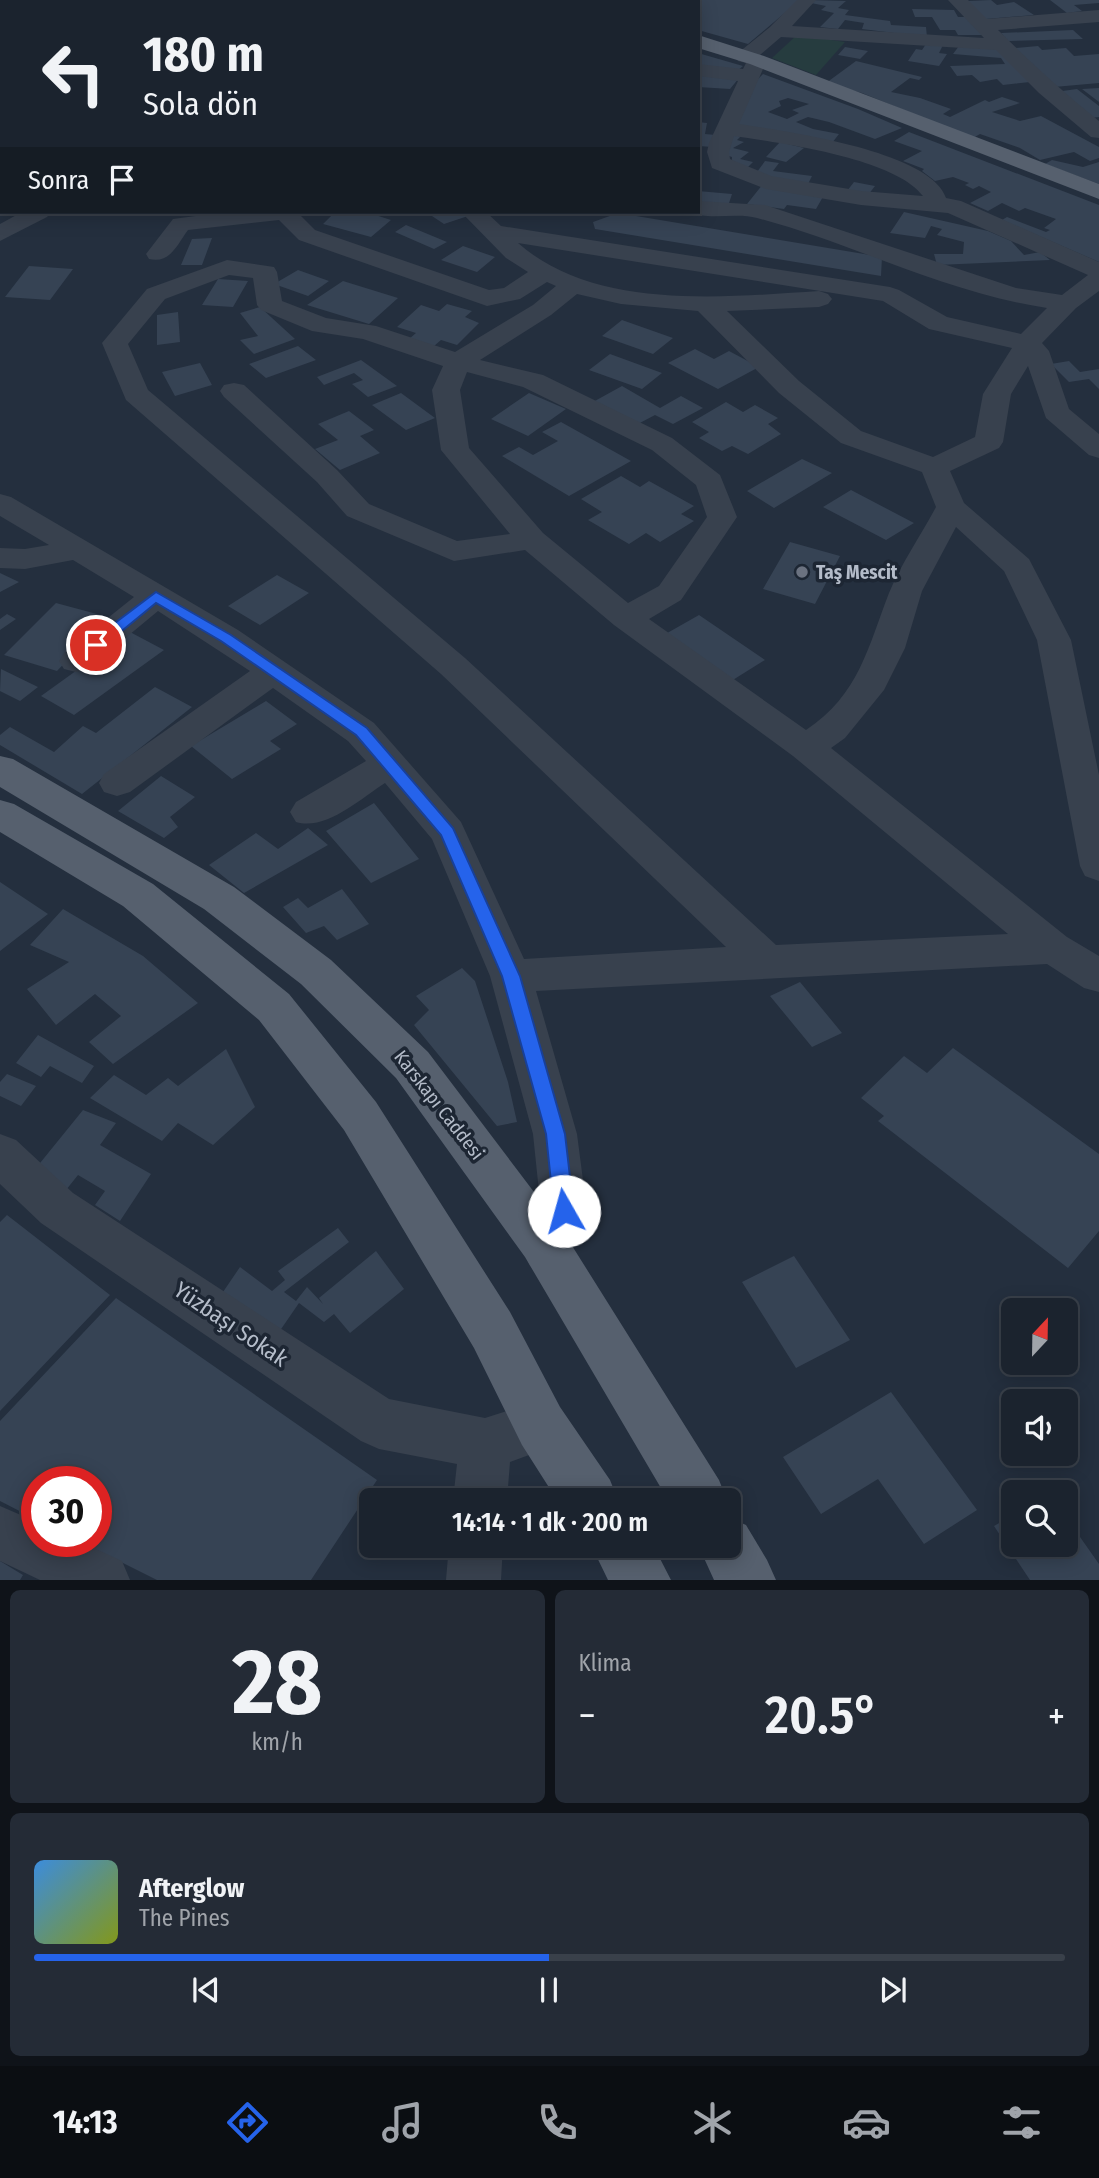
<!DOCTYPE html>
<html lang="tr">
<meta charset="utf-8">
<style>
:root{--surface:#1b232e;--page:#242b36;--text:#f1f3f6;--muted:#a0a4aa;--line:#39404a;--accent:#2563eb}
body{margin:0;font-family:"Fira Sans Condensed",sans-serif;background:var(--page);color:var(--text);height:100vh;display:flex;flex-direction:column;font-size:26px;white-space:nowrap}
*{box-sizing:border-box;margin:0}
p{font-size:23px;color:var(--muted)}
.icon{flex:none;width:38px;height:38px;fill:none;stroke:currentColor;stroke-width:2;stroke-linecap:round;stroke-linejoin:round}
.map{position:relative;height:1580px;overflow:hidden}
.details{display:flex;flex-direction:column;gap:10px;padding:10px;background:#0f1319;flex:1}
.details>*{flex:none}
.guide{position:absolute;left:0px;top:0px;width:700px;height:214px;box-shadow:0 4px 18px #0003,0 0 0 2px var(--line);background:#1b232e;color:var(--text);overflow:hidden}
.needle{width:46px;rotate:22deg}
.tools{position:absolute;left:1001px;top:1298px;display:grid;gap:14px}
.tools a{display:grid;place-items:center;width:77px;height:77px;border-radius:10px;background:var(--surface);box-shadow:0 4px 18px #0003,0 0 0 2px var(--line);font-size:35px}
.speed{position:absolute;left:21px;top:1466px;display:flex;gap:14px;font-size:35px;font-weight:700;text-align:center}
.speed>*{display:grid;place-content:center;width:91px;height:91px;border-radius:50%;background:var(--surface);box-shadow:0 4px 18px #0003,0 0 0 2px var(--line);line-height:1}
.speed .limit{border:10px solid #d22;background:#fff;color:#111}
.pin{position:absolute;display:grid;place-items:center;width:60px;height:60px;color:#fff;margin:-30px;border:4px solid #fff;border-radius:50%;box-shadow:0 2px 7px #0007}
.me{position:absolute;width:77px;margin:-38px;rotate:353deg;stroke-linejoin:round;filter:drop-shadow(0 0 5px #0008)}
.turn{display:flex;align-items:center;gap:24px;height:147px;padding:0 28px;font-size:32px}
.turn .icon{width:91px;height:91px;stroke-width:2.5}
.turn b{display:block;font-size:49px;line-height:60px}
.then{display:flex;align-items:center;height:66px;padding:0 28px;background:#0003;gap:14px;font-size:26px}
.big{font-size:52px;font-weight:600;line-height:1.1}
.details .card{flex:1;display:flex;flex-direction:column;justify-content:center;gap:10px;min-width:0;padding:0 24px;border-radius:10px;background:var(--page)}
.details .dial{align-items:center;gap:0}
.dial b{font-size:91px;line-height:1}
.song{display:flex;align-items:center;gap:21px}
.cover{width:84px;height:84px;border-radius:10px;background:linear-gradient(135deg,hsl(210 70% 55%),hsl(70 70% 35%))}
.played{height:7px;border-radius:4px;background:linear-gradient(90deg,var(--accent) 50%,var(--line) 50%)}
.keys{display:flex;justify-content:space-around;direction:ltr}
.heat{display:flex;justify-content:space-between;align-items:center;font-size:38px;direction:ltr}
.details .tiles{flex:1;display:grid;gap:10px;grid-template-columns:1fr 1fr}
.card:last-child{grid-column:span 2}
.trip{position:absolute;left:359px;top:1488px;width:382px;height:70px;border-radius:10px;background:var(--surface);box-shadow:0 4px 18px #0003,0 0 0 2px var(--line);font-weight:600;line-height:70px;text-align:center}
.dock{display:flex;height:112px;justify-content:space-around;align-items:center;background:#0b0e12;color:var(--muted)}
.dock .icon{width:49px;height:49px}
.dock .active{color:var(--accent)}
.dock b{font-size:32px;color:var(--text)}
.map>svg:first-child{display:block}
.green{fill:#263c3f}
.building{fill:#364354;fill-rule:evenodd}
.lines{fill:none;stroke-linecap:round;stroke-linejoin:round}
.minor{fill:#38414e;fill-rule:evenodd}
.major{fill:#56606e;fill-rule:evenodd}
.route{fill:#2563eb;stroke:#184099;stroke-width:2}
.worship-dot{fill:#6b7280;stroke:#1d2633;stroke-width:2.5}
.labels{text-anchor:middle;dominant-baseline:central;stroke-width:7;stroke-linejoin:round;paint-order:stroke}
.poi-label{font-size:19px;font-weight:bold;fill:#b4bcc9;stroke:#1d2633;text-anchor:start}
.street-label{font-size:19px;fill:#b4bcc9;stroke:#1d2633}
.near-street-label{font-size:23px;fill:#b4bcc9;stroke:#1d2633}
</style>
<div class="map">
<svg width="1099" height="1580" viewBox="0 0 1099 1580">
<rect width="100%" height="100%" fill="#242f3e"/>
<path class="green" d="M 797,35 L 845,42 L 816,75 L 772,58 Z"/>
<path class="building" d="M 698,0 L 800,0 L 748,44 L 698,30 Z
M 809,0 L 846,1 L 838,8 L 849,10 L 845,15 L 890,21 L 891,25 L 926,27 L 927,37 L 862,29 L 864,23 L 845,20 L 838,29 L 820,27 L 834,13 L 821,10 L 826,6 L 806,2 Z
M 991,0 L 997,5 L 1014,2 L 1034,15 L 986,19 L 968,1 Z
M 1050,0 L 1099,0 L 1099,3 L 1074,5 L 1082,11 L 1067,13 Z
M 912,9 L 954,10 L 958,17 L 971,17 L 986,35 L 958,35 L 955,30 L 940,30 L 932,17 L 915,17 Z
M 1073,30 L 1083,39 L 1008,41 L 1001,33 Z
M 926,44 L 943,45 L 939,53 L 947,54 L 939,66 L 908,61 L 916,49 L 922,50 Z
M 959,46 L 1000,48 L 1030,82 L 1003,85 L 997,79 L 980,82 L 972,75 L 957,76 L 950,66 L 1005,64 L 1001,58 L 953,54 Z
M 1038,46 L 1042,50 L 1066,48 L 1074,56 L 1099,54 L 1099,83 L 1054,87 L 1015,48 Z
M 845,47 L 868,51 L 860,59 L 838,55 Z
M 698,53 L 743,66 L 736,72 L 698,68 Z
M 856,61 L 922,77 L 919,80 L 910,78 L 891,92 L 920,98 L 951,109 L 943,114 L 950,117 L 985,100 L 989,102 L 1002,97 L 1020,103 L 992,112 L 1020,121 L 1041,116 L 1099,147 L 1099,158 L 1090,161 L 1074,152 L 1040,160 L 1020,148 L 980,134 L 973,138 L 862,93 L 826,83 Z
M 698,73 L 739,78 L 730,89 L 698,87 Z
M 763,74 L 858,109 L 902,128 L 875,139 L 829,122 L 808,117 L 796,122 L 813,129 L 839,134 L 832,143 L 733,126 L 753,84 ZM 788,98 L 809,104 L 792,110 L 799,113 L 787,119 L 768,112 L 781,106 L 779,101 Z
M 1099,88 L 1099,102 L 1082,89 Z
M 1077,89 L 1099,106 L 1099,117 L 1091,118 L 1055,92 Z
M 698,122 L 707,123 L 705,134 L 716,135 L 713,147 L 698,146 Z
M 909,132 L 1099,205 L 1099,262 L 1002,220 L 1007,217 L 1046,232 L 1050,230 L 1044,228 L 1056,219 L 1025,208 L 1019,211 L 1002,203 L 988,211 L 970,203 L 991,192 L 979,186 L 973,189 L 965,185 L 969,183 L 953,177 L 935,181 L 922,171 L 924,169 L 903,161 L 922,151 L 894,141 Z
M 731,133 L 743,134 L 737,140 L 744,142 L 733,148 L 749,152 L 740,159 L 753,162 L 747,168 L 732,164 L 732,157 L 723,154 Z
M 780,142 L 804,148 L 786,162 L 766,157 Z
M 1052,160 L 1083,167 L 1099,162 L 1099,184 L 1045,164 Z
M 765,161 L 779,163 L 773,171 L 812,176 L 808,184 L 769,177 L 757,172 Z
M 854,182 L 875,186 L 868,195 L 847,191 Z
M 763,184 L 824,195 L 816,209 L 787,205 L 784,209 L 747,204 Z
M 698,191 L 732,194 L 728,206 L 698,203 Z
M 335,212 L 366,212 L 391,220 L 371,237 L 323,224 Z
M 426,212 L 462,212 L 468,216 L 444,224 Z
M 904,212 L 988,231 L 1011,241 L 1024,255 L 1040,252 L 1050,260 L 937,265 L 934,254 L 963,254 L 964,242 L 937,235 L 942,229 L 931,226 L 925,238 L 890,233 Z
M 618,213 L 882,257 L 881,276 L 595,229 L 593,222 Z
M 406,225 L 447,242 L 434,249 L 395,232 Z
M 212,238 L 202,265 L 181,265 L 192,239 Z
M 463,246 L 495,257 L 477,272 L 441,260 Z
M 29,266 L 73,269 L 50,300 L 5,297 Z
M 298,270 L 329,281 L 308,296 L 274,284 Z
M 218,279 L 248,281 L 233,307 L 202,305 Z
M 343,281 L 398,298 L 369,324 L 307,305 Z
M 447,304 L 472,311 L 465,317 L 479,323 L 457,345 L 441,340 L 434,346 L 409,339 L 416,333 L 397,327 L 421,305 L 439,311 Z
M 260,307 L 295,339 L 254,354 L 240,340 L 258,336 L 240,313 Z
M 178,312 L 180,342 L 157,345 L 157,315 Z
M 622,320 L 673,338 L 653,354 L 602,336 Z
M 298,346 L 316,360 L 266,378 L 249,364 Z
M 695,349 L 714,359 L 729,351 L 759,367 L 718,389 L 668,363 Z
M 610,354 L 662,373 L 642,389 L 589,370 Z
M 361,360 L 397,386 L 368,397 L 352,384 L 363,380 L 354,373 L 324,385 L 317,377 Z
M 1069,361 L 1080,372 L 1099,369 L 1099,389 L 1089,379 L 1069,382 L 1051,364 Z
M 200,363 L 212,385 L 175,396 L 162,372 Z
M 622,386 L 660,408 L 681,396 L 703,408 L 673,424 L 655,415 L 636,425 L 593,402 Z
M 401,393 L 435,418 L 406,430 L 372,405 Z
M 529,393 L 566,409 L 528,436 L 491,419 Z
M 726,402 L 743,412 L 755,405 L 778,418 L 768,424 L 781,434 L 748,454 L 732,446 L 722,451 L 699,438 L 709,432 L 692,422 Z
M 349,411 L 374,430 L 360,436 L 380,453 L 340,470 L 315,449 L 338,440 L 318,424 Z
M 561,422 L 631,461 L 569,496 L 502,456 L 519,447 L 533,455 L 558,441 L 542,432 Z
M 802,459 L 832,473 L 774,508 L 747,491 Z
M 621,476 L 640,487 L 649,481 L 694,506 L 681,514 L 694,521 L 660,542 L 646,533 L 629,544 L 588,520 L 602,512 L 581,499 Z
M 851,490 L 914,523 L 886,540 L 823,507 Z
M 790,542 L 840,556 L 815,604 L 763,589 Z
M 0,573 L 19,582 L 0,592 Z
M 277,575 L 309,593 L 260,625 L 228,606 Z
M 56,603 L 108,617 L 57,671 L 4,655 Z
M 7,614 L 16,619 L 0,630 L 0,619 Z
M 699,615 L 765,660 L 728,683 L 662,636 Z
M 130,632 L 164,650 L 74,715 L 41,696 Z
M 1,669 L 38,687 L 20,701 L 0,691 Z
M 155,687 L 192,707 L 82,794 L 0,745 L 0,735 L 10,727 L 54,752 L 83,726 L 96,733 Z
M 266,701 L 297,724 L 270,741 L 281,749 L 232,779 L 191,746 Z
M 161,776 L 195,797 L 170,817 L 178,827 L 164,838 L 118,811 Z
M 374,803 L 419,859 L 371,883 L 326,831 Z
M 308,828 L 328,845 L 244,893 L 209,865 L 256,833 L 278,849 Z
M 0,882 L 48,914 L 0,951 Z
M 342,889 L 369,924 L 337,940 L 324,926 L 306,933 L 283,907 L 298,898 L 308,908 Z
M 63,909 L 143,956 L 198,1003 L 113,1064 L 89,1042 L 121,1016 L 95,994 L 56,1025 L 27,989 L 69,962 L 30,945 Z
M 462,968 L 475,981 L 508,1082 L 517,1122 L 497,1126 L 414,1025 L 429,1010 L 416,996 Z
M 800,982 L 842,1033 L 812,1047 L 770,996 Z
M 38,1035 L 94,1066 L 82,1083 L 50,1066 L 41,1077 L 16,1063 Z
M 953,1048 L 1099,1154 L 1099,1231 L 1068,1268 L 878,1121 L 884,1116 L 861,1098 L 904,1056 L 927,1073 Z
M 226,1049 L 255,1107 L 213,1145 L 178,1123 L 162,1141 L 90,1098 L 114,1075 L 146,1095 L 168,1078 L 178,1086 Z
M 7,1074 L 36,1086 L 21,1106 L 0,1096 L 0,1082 Z
M 83,1110 L 116,1123 L 100,1145 L 151,1174 L 120,1221 L 95,1205 L 105,1191 L 78,1175 L 66,1190 L 36,1168 Z
M 7,1215 L 110,1295 L 0,1411 L 0,1222 Z
M 338,1228 L 349,1242 L 284,1292 L 296,1301 L 307,1287 L 323,1304 L 319,1298 L 376,1251 L 404,1289 L 350,1333 L 334,1314 L 324,1322 L 299,1303 L 277,1335 L 223,1292 L 240,1267 L 272,1291 L 285,1280 L 278,1271 Z
M 794,1256 L 850,1340 L 796,1368 L 742,1282 Z
M 116,1298 L 377,1480 L 311,1580 L 157,1580 L 81,1542 L 96,1542 L 96,1482 L 37,1482 L 37,1520 L 0,1501 L 0,1421 Z
M 891,1392 L 977,1510 L 924,1544 L 878,1479 L 821,1514 L 783,1457 Z
M 1013,1515 L 1013,1545 L 1066,1545 L 1066,1517 L 1099,1564 L 1099,1580 L 1030,1580 L 994,1526 Z
M 0,1561 L 23,1575 L 20,1580 L 0,1580 Z"/>
<g class="lines">
<path class="minor" d="M 0,0 L 22,0 L 2,2 L 2,7 Z
M 120,0 L 139,0 L 119,2 Z
M 218,0 L 239,0 L 217,2 Z
M 371,0 L 391,0 L 370,2 Z
M 435,0 L 457,0 L 434,2 Z
M 623,0 L 642,0 L 622,2 Z
M 797,0 L 816,0 L 792,26 L 984,38 L 948,0 L 968,0 L 987,19 L 1099,10 L 1099,22 L 998,30 C 1029,61 1063,92 1099,121 L 1099,138 L 1091,137 L 1039,93 L 996,50 L 781,37 L 760,55 L 767,60 L 739,124 C 785,131 931,151 946,198 L 961,201 L 1099,262 L 1099,291 L 1076,308 L 1042,343 L 1049,351 L 1069,409 L 1099,434 L 1099,458 L 1089,455 L 1046,418 L 1028,366 L 1011,394 L 1003,442 L 999,448 L 950,471 L 964,503 L 1029,559 L 1071,640 L 1099,775 L 1099,881 L 1085,876 L 1080,866 L 1037,640 L 1004,571 L 956,527 L 922,591 L 905,648 L 884,690 L 845,738 L 831,748 L 1067,937 L 1099,956 L 1099,992 L 1084,988 L 1047,964 L 536,991 L 577,1134 L 587,1211 L 564,1266 L 547,1272 L 530,1266 L 523,1250 L 541,1211 L 533,1134 L 490,976 L 432,839 L 385,783 C 360,799 326,831 296,822 L 290,812 L 296,802 L 366,761 L 348,741 L 273,688 L 130,792 L 117,796 L 104,792 L 99,783 L 104,774 L 250,671 L 158,611 L 88,669 L 76,672 L 64,669 L 59,661 L 64,653 L 134,597 L 73,560 L 25,569 L 0,568 L 0,548 L 25,549 L 49,545 L 0,516 L 0,494 L 11,497 L 238,630 L 374,723 L 461,822 L 524,959 L 726,947 L 441,674 L 126,400 L 102,343 L 147,289 L 227,260 L 274,267 L 277,272 L 282,301 L 326,318 L 376,326 L 455,352 L 533,305 L 556,286 L 547,282 L 520,299 L 487,306 L 299,240 L 279,220 L 188,230 C 177,245 170,264 149,259 L 146,254 L 173,219 L 226,212 L 297,212 L 315,230 L 489,290 L 504,288 L 528,272 L 506,258 L 461,212 L 486,212 L 501,226 L 890,287 L 899,290 L 947,317 L 1021,334 L 1047,308 C 946,293 855,244 757,218 C 736,212 709,221 689,212 L 698,212 L 698,201 L 765,205 L 1016,288 L 1062,295 L 1088,275 L 948,213 L 861,205 L 766,189 L 712,168 L 707,152 L 709,143 L 738,81 L 698,76 L 698,64 L 743,69 L 746,63 L 738,61 L 735,57 L 738,53 L 770,27 ZM 734,136 C 781,143 895,158 923,196 L 861,191 L 771,176 L 730,159 L 729,152 ZM 518,243 L 883,301 L 929,329 L 1012,348 L 983,394 L 975,437 L 933,457 L 861,431 L 799,381 L 727,311 L 819,307 L 828,304 L 832,299 L 828,294 L 819,291 C 724,297 595,311 518,243 ZM 229,275 L 253,278 L 257,305 L 261,310 L 312,331 L 363,339 L 443,366 L 432,390 L 441,450 L 510,534 L 457,541 L 369,504 L 337,470 L 244,385 L 234,383 L 224,385 L 220,391 L 224,397 L 317,482 L 347,516 L 454,561 L 525,550 L 614,625 L 793,756 L 1008,934 L 776,945 L 465,658 L 148,390 L 128,344 L 165,299 ZM 577,294 L 621,304 L 698,311 L 779,393 L 841,443 L 922,472 L 936,507 C 921,535 901,564 889,593 C 868,647 859,695 806,730 L 649,619 L 681,600 L 737,517 L 720,475 L 672,438 L 543,375 L 480,360 L 551,315 ZM 467,372 L 523,387 L 652,450 L 696,485 L 707,517 L 659,586 L 628,603 L 543,533 L 469,448 L 460,390 Z
M 0,73 L 2,73 L 0,86 Z
M 2,170 L 2,184 L 0,185 L 0,171 Z
M 22,212 L 51,212 L 47,217 L 0,241 L 0,224 Z
M 0,1134 L 16,1140 L 73,1193 L 389,1399 L 485,1418 L 541,1400 L 559,1408 L 567,1426 L 559,1444 L 510,1462 L 507,1500 L 453,1500 L 457,1464 L 379,1449 L 361,1441 L 41,1223 L 0,1184 Z
M 0,1506 L 37,1522 L 37,1542 L 81,1542 L 122,1561 L 130,1580 L 40,1580 L 0,1561 Z
M 449,1545 L 503,1545 L 501,1580 L 446,1580 Z"/>
<path class="major" d="M 522,0 L 547,0 L 549,2 L 524,2 Z
M 698,35 L 764,56 L 1099,184 L 1099,199 L 750,64 L 698,48 Z
M 0,756 L 13,759 L 234,887 L 331,960 L 428,1052 L 559,1225 L 719,1480 L 727,1500 L 668,1500 L 525,1257 L 396,1078 L 301,984 L 204,909 L 0,787 Z
M 0,800 L 14,804 L 153,884 L 289,994 L 376,1102 L 510,1312 L 560,1407 L 610,1480 L 618,1500 L 557,1500 L 522,1445 L 474,1348 L 344,1130 L 259,1020 L 123,906 L 0,832 Z
M 728,1517 L 746,1525 L 767,1560 L 776,1580 L 714,1580 L 698,1545 L 728,1545 Z
M 591,1545 L 653,1545 L 671,1580 L 608,1580 Z"/>
</g>
<path class="route" d="M 156,592 L 231,635 L 367,728 L 453,828 L 520,976 L 565,1134 L 574,1211 L 571,1217 L 564,1220 L 557,1217 L 554,1211 L 546,1134 L 502,976 L 441,835 L 356,735 L 221,641 L 156,603 L 101,648 L 91,648 L 88,645 L 91,641 Z"/>
<circle class="worship-dot" cx="802" cy="572" r="7"/>
<g class="labels">
<g class="poi-label">
<text x="816" y="572">Taş Mescit</text>
</g>
<g class="street-label">
<text transform="translate(439 1105) rotate(52)">Karskapı Caddesi</text>
</g>
<g class="near-street-label">
<text transform="translate(231 1324) rotate(34)">Yüzbaşı Sokak</text>
</g>
</g>
</svg>
<div class="tools">
<a><svg class="needle" viewBox="-14 -14 28 28"><path d="M0-13l5 13h-10z" fill="#e53935"/><path d="M0 13l5-13h-10z" fill="#a0a4aa"/></svg></a>
<a><svg class="icon" aria-label="sound" viewBox="0 0 24 24"><path d="M4 9h4l5-4v14l-5-4H4zM17 9q2 3 0 6"/></svg></a>
<a><svg class="icon" aria-label="search" viewBox="0 0 24 24"><circle cx="10" cy="10" r="6"/><path d="M15 15l6 6"/></svg></a>
</div>
<div class="speed"><div class="limit">30</div></div>
<div class="pin" style="left:96px;top:645px;background:#d93025"><svg class="icon" aria-label="arrive" viewBox="0 0 24 24"><path d="M6 21V4h12l-3 4 3 4H6"/></svg></div>
<svg class="me" style="left:564px;top:1211px" viewBox="-20 -20 40 40"><circle r="19" fill="#fff"/><path d="M0-13L10 11 0 6-10 11z" fill="#2563eb"/></svg>
<div class="trip">14:14 · 1 dk · 200 m</div>
<div class="guide">
<div class="turn"><svg class="icon" aria-label="left" viewBox="0 0 24 24"><path d="M17 20v-9H6M10 6l-5 5 5 5"/></svg><div><b>180 m</b>Sola dön</div></div>
<div class="then">Sonra<svg class="icon" aria-label="arrive" viewBox="0 0 24 24"><path d="M6 21V4h12l-3 4 3 4H6"/></svg></div>
</div>
</div>
<section class="details">
<div class="tiles">
<div class="card dial"><b>28</b><p>km/h</p></div>
<div class="card"><p>Klima</p>
<div class="heat"><a>−</a><b class="big">20.5°</b><a>+</a></div>
</div>
<div class="card">
<div class="song"><i class="cover"></i><div><b>Afterglow</b><p>The Pines</p></div></div>
<div class="played"></div>
<div class="keys"><svg class="icon" aria-label="previous" viewBox="0 0 24 24"><path d="M18 5L8 12l10 7zM5 5v14"/></svg><svg class="icon" aria-label="pause" viewBox="0 0 24 24"><path d="M8 5v14M16 5v14"/></svg><svg class="icon" aria-label="next" viewBox="0 0 24 24"><path d="M6 5l10 7-10 7zM19 5v14"/></svg></div>
</div>
</div>
</section>
<nav class="dock">
<b>14:13</b>
<svg class="icon active" aria-label="directions" viewBox="0 0 24 24"><path d="M12 3l9 9-9 9-9-9zM9 14v-3h6M13 9l2 2-2 2"/></svg>
<svg class="icon" aria-label="music" viewBox="0 0 24 24"><path d="M9 18V5l10-2v13"/><circle cx="6" cy="18" r="3"/><circle cx="16" cy="16" r="3"/></svg>
<svg class="icon" aria-label="phone" viewBox="0 0 24 24"><path d="M5 4h4l2 5-3 2q2 4 5 5l2-3 5 2v4C11 20 4 13 5 4z"/></svg>
<svg class="icon" aria-label="climate" viewBox="0 0 24 24"><path d="M12 3v18M4 7l16 10M4 17L20 7"/></svg>
<svg class="icon" aria-label="car" viewBox="0 0 24 24"><path d="M5 17H2v-5l4-1 3-4h7l3 4 3 1v5h-3M9 17h6M6 11h13"/><circle cx="7" cy="17" r="2"/><circle cx="17" cy="17" r="2"/></svg>
<svg class="icon" aria-label="filters" viewBox="0 0 24 24"><path d="M4 7h16M4 17h16"/><circle cx="9" cy="7" r="2"/><circle cx="15" cy="17" r="2"/></svg>
</nav>
